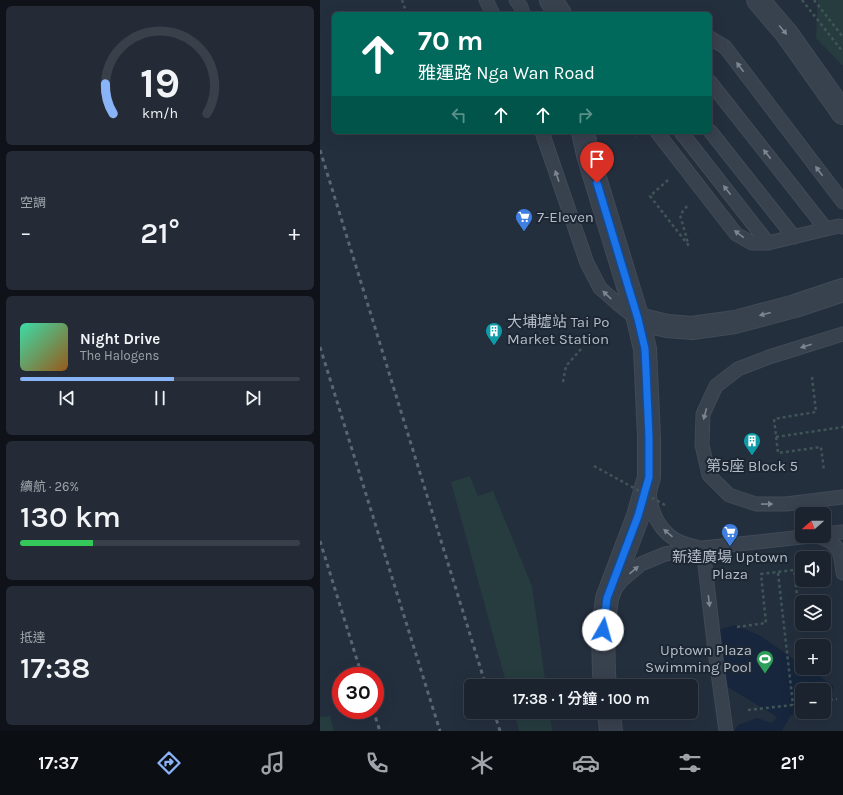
<!DOCTYPE html>
<html lang="zh-TW">
<meta charset="utf-8">
<style>
:root{--surface:#1b232e;--page:#242b36;--text:#f1f3f6;--muted:#a0a4aa;--line:#39404a;--accent:#8ab4f8}
body{margin:0;font-family:Karla,"Noto Sans TC",sans-serif;background:var(--page);color:var(--text);height:100vh;display:flex;flex-direction:column;font-size:15px;white-space:nowrap}
*{box-sizing:border-box;margin:0}
p{font-size:13px;color:var(--muted)}
.icon{flex:none;width:22px;height:22px;fill:none;stroke:currentColor;stroke-width:2;stroke-linecap:round;stroke-linejoin:round}
.map{position:relative;flex:1;overflow:hidden}
.sheet{display:flex;flex-direction:column;gap:6px;padding:6px;background:#0f1319;width:320px}
.sheet>*{flex:none}
.hud{position:absolute;left:12px;top:12px;width:380px;height:122px;border-radius:6px;box-shadow:0 4px 16px #0002,0 0 0 1px var(--line);background:#00695c;color:#fff;overflow:hidden}
.needle{width:26px;rotate:249deg}
.fabs{position:absolute;left:475px;top:507px;display:grid;gap:8px}
.fabs a{display:grid;place-items:center;width:36px;height:36px;border-radius:6px;background:var(--surface);box-shadow:0 4px 16px #0002,0 0 0 1px var(--line);font-size:20px}
.speed{position:absolute;left:12px;top:667px;display:flex;gap:8px;font-size:20px;font-weight:700;text-align:center}
.speed>*{display:grid;place-content:center;width:52px;height:52px;border-radius:50%;background:var(--surface);box-shadow:0 4px 16px #0002,0 0 0 1px var(--line);line-height:1}
.speed .limit{border:6px solid #d22;background:#fff;color:#111}
.pin{position:absolute;display:grid;place-items:center;width:34px;height:34px;color:#fff;margin:-41px -17px;border-radius:50% 50% 50% 0;rotate:-45deg;box-shadow:0 0 4px #0007}
.pin .icon{rotate:45deg}
.me{position:absolute;width:44px;margin:-22px;rotate:7deg;stroke-linejoin:round;filter:drop-shadow(0 0 3px #0008)}
.turn{display:flex;align-items:center;gap:14px;height:84px;padding:0 20px;font-size:18px}
.turn .icon{width:52px;height:52px;stroke-width:2.5}
.turn b{display:block;font-size:28px;line-height:34px}
.lanes{display:flex;align-items:center;height:38px;padding:0 20px;background:#0003;justify-content:center;gap:20px;direction:ltr}
.lanes .off{opacity:.35}
.big{font-size:30px;font-weight:600;line-height:1.1}
.sheet .tile{flex:1;display:flex;flex-direction:column;justify-content:center;gap:6px;min-width:0;padding:0 14px;border-radius:6px;background:var(--page)}
.sheet .dial{align-items:center;gap:0}
.dial svg{height:104px;overflow:visible;fill:none;stroke:var(--line);stroke-width:7;stroke-linecap:round;text-anchor:middle}
.dial text{fill:var(--text);stroke:none}
.song{display:flex;align-items:center;gap:12px}
.cover{width:48px;height:48px;border-radius:6px;background:linear-gradient(135deg,hsl(160 70% 55%),hsl(30 70% 35%))}
.played{height:4px;border-radius:2px;background:linear-gradient(90deg,var(--accent) 55%,var(--line) 55%)}
.keys{display:flex;justify-content:space-around;direction:ltr}
.heat{display:flex;justify-content:space-between;align-items:center;font-size:22px;direction:ltr}
.charge{height:6px;border-radius:3px;background:linear-gradient(90deg,#34c759 26%,var(--line) 0)}
.trip{position:absolute;left:144px;top:679px;width:234px;height:40px;border-radius:6px;background:var(--surface);box-shadow:0 4px 16px #0002,0 0 0 1px var(--line);font-weight:600;line-height:40px;text-align:center}
.tabs{display:flex;height:64px;justify-content:space-around;align-items:center;background:#0b0e12;color:var(--muted)}
.tabs .icon{width:28px;height:28px}
.tabs .active{color:var(--accent)}
.tabs b{font-size:18px;color:var(--text)}
main{display:flex;flex:1;min-height:0}
.map>svg:first-child{display:block}
.green{fill:#263c3f}
.water{fill:#17263c}
.lines{fill:none;stroke-linecap:round;stroke-linejoin:round}
.lane-casing{stroke:#414a57;stroke-width:15}
.street-casing{stroke:#414a57;stroke-width:24}
.path{stroke:#3f5557;stroke-width:2.5;stroke-dasharray:3 3;stroke-linecap:butt}
.lane{stroke:#38414e;stroke-width:13}
.street{stroke:#38414e;stroke-width:22}
.rail{stroke:#5a6575;stroke-width:3;stroke-dasharray:4 4;stroke-linecap:butt}
.path-bridge{stroke:#3f5557;stroke-width:2.5;stroke-dasharray:3 3;stroke-linecap:butt}
.oneway{fill:#7c8592}
.route-casing{stroke:#114b97;stroke-width:10}
.route{stroke:#1a73e8;stroke-width:7}
.labels{text-anchor:middle;dominant-baseline:central;stroke-width:4;stroke-linejoin:round;paint-order:stroke}
.poi-label{font-size:15px;fill:#b4bcc9;stroke:#1d2633;text-anchor:start}
</style>
<main>
<section class="sheet">
<div class="tile dial"><svg viewBox="0 0 100 80">
<path d="M14 69A42 42 0 1 1 86 69"/>
<path d="M14 69A42 42 0 0 1 8 46" stroke="#8ab4f8"/>
<text x="50" y="56" font-size="32" font-weight="700">19</text>
<text x="50" y="72" font-size="11">km/h</text>
</svg></div>
<div class="tile"><p>空調</p>
<div class="heat"><a>−</a><b class="big">21°</b><a>+</a></div>
</div>
<div class="tile">
<div class="song"><i class="cover"></i><div><b>Night Drive</b><p>The Halogens</p></div></div>
<div class="played"></div>
<div class="keys"><svg class="icon" aria-label="previous" viewBox="0 0 24 24"><path d="M18 5L8 12l10 7zM5 5v14"/></svg><svg class="icon" aria-label="pause" viewBox="0 0 24 24"><path d="M8 5v14M16 5v14"/></svg><svg class="icon" aria-label="next" viewBox="0 0 24 24"><path d="M6 5l10 7-10 7zM19 5v14"/></svg></div>
</div>
<div class="tile"><p>續航 · 26%</p><b class="big">130 km</b><div class="charge"></div></div>
<div class="tile"><p>抵達</p><b class="big">17:38</b></div>
</section>
<div class="map">
<svg width="523" height="731" viewBox="0 0 523 731">
<rect width="100%" height="100%" fill="#242f3e"/>
<path class="green" d="M 498,0 L 523,0 L 523,65 L 522,65 L 496,38 Z
M 150,476 L 158,496 L 173,491 L 212,586 L 226,686 L 187,686 L 131,482 Z
M 194,712 L 230,712 L 232,731 L 199,731 Z
M 10,716 L 14,731 L 0,731 L 0,717 Z"/>
<path class="water" d="M 415,625 L 439,635 L 482,665 L 482,668 L 487,668 L 514,686 L 505,705 L 504,705 L 504,690 L 482,690 L 482,711 L 470,716 L 462,731 L 414,731 L 418,725 L 437,718 L 452,723 L 457,717 L 398,681 L 390,665 L 388,647 L 396,631 Z"/>
<g class="lines">
<defs>
<path id="lane" d="M 166,0 L 173,14
M 196,0 L 201,7 L 203,14
M 390,38 L 405,47 L 523,202
M 390,82 L 506,229
M 390,131 L 474,237
M 222,132 L 267,263 L 280,288 L 297,303 L 316,318
M 337,132 L 416,234 L 432,243 L 448,243 L 506,229 L 519,226 L 523,227
M 361,132 L 448,243
M 523,334 L 449,357 L 418,369 L 396,386 L 383,414 L 382,445 L 389,475 L 409,495 L 436,504 L 466,504 L 523,497
M 329,490 C 330,512 340,534 362,543 C 367,545 372,546 377,547
M 504,534 L 523,532
M 498,536 C 520,543 521,553 523,573
M 383,548 L 395,651 L 406,731
M 295,589 L 302,580 L 321,564 L 345,554 L 383,548 L 491,536"/>
<path id="street" d="M 231,0 L 240,14
M 438,0 L 467,34 L 523,113
M 263,132 L 268,155 L 318,319 L 325,349 L 329,437 L 329,477 L 318,516 L 287,598 L 283,630 L 284,673 L 285,686
M 318,319 L 347,326 L 372,328 L 415,322 L 475,306 L 523,290
M 289,712 L 291,731"/>
</defs>
<use href="#lane" class="lane-casing"/>
<use href="#street" class="street-casing"/>
<path class="path" d="M 82,0 L 87,14
M 482,0 L 523,52
M 494,0 L 523,37
M 312,132 L 316,137
M 348,180 L 330,196 L 369,246
M 367,206 L 360,215 L 368,243
M 492,377 L 496,412 L 454,419 L 458,453 L 501,447 L 504,471
M 243,382 L 246,366 L 262,348
M 456,437 L 523,427
M 458,573 L 473,705
M 504,615 L 508,614
M 417,627 L 446,623 L 441,574 L 474,570 L 480,619 L 482,618
M 504,701 L 517,699
M 428,710 L 482,704"/>
<use href="#lane" class="lane"/>
<use href="#street" class="street"/>
<path class="rail" d="M 0,150 L 166,686
M 0,347 L 120,731
M 0,541 L 42,676
M 53,710 L 60,731
M 174,712 L 180,731"/>
<path class="path-bridge" d="M 274,466 L 345,505"/>
</g>
<defs><path id="oneway-solid" d="M-6-.8H1V-3.2L6.5 0L1 3.2V.8H-6Z"/></defs>
<g class="oneway">
<use href="#oneway-solid" transform="translate(463 30) rotate(50)"/>
<use href="#oneway-solid" transform="translate(420 67) rotate(-127)"/>
<use href="#oneway-solid" transform="translate(447 154) rotate(-128)"/>
<use href="#oneway-solid" transform="translate(499 171) rotate(-127)"/>
<use href="#oneway-solid" transform="translate(237 176) rotate(-109)"/>
<use href="#oneway-solid" transform="translate(407 190) rotate(-128)"/>
<use href="#oneway-solid" transform="translate(419 234) rotate(-142)"/>
<use href="#oneway-solid" transform="translate(287 295) rotate(-137)"/>
<use href="#oneway-solid" transform="translate(445 314) rotate(165)"/>
<use href="#oneway-solid" transform="translate(486 346) rotate(163)"/>
<use href="#oneway-solid" transform="translate(385 414) rotate(105)"/>
<use href="#oneway-solid" transform="translate(447 504) rotate(-1)"/>
<use href="#oneway-solid" transform="translate(348 533) rotate(-139)"/>
<use href="#oneway-solid" transform="translate(314 570) rotate(-40)"/>
<use href="#oneway-solid" transform="translate(389 601) rotate(83)"/>
</g>
<g class="lines">
<defs>
<path id="route" d="M 277,183 L 318,319 L 325,349 L 329,437 L 329,477 L 318,516 L 287,598 L 283,630"/>
</defs>
<use href="#route" class="route-casing"/>
<use href="#route" class="route"/>
</g>
<defs>
<symbol id="supermarket-pin" viewBox="-11 -11 22 30"><path d="M0 17L-7.5 6A9.5 9.5 0 1 1 7.5 6Z" fill="#3f7fe0" stroke="#1d2633"/><path d="M-6-5.5h2.5l.6 2H6L4.5 2H-2.5L-4.4-4H-6ZM-1.5 3.2a1.3 1.3 0 1 0 .1 0ZM3 3.2a1.3 1.3 0 1 0 .1 0Z" fill="#fff"/></symbol>
<symbol id="building-pin" viewBox="-11 -11 22 30"><path d="M0 17L-7.5 6A9.5 9.5 0 1 1 7.5 6Z" fill="#0f9aa8" stroke="#1d2633"/><path d="M-4-6H4V6H1V3H-1V6H-4ZM-2.5-4.3h1.7v1.8h-1.7ZM.8-4.3h1.7v1.8H.8ZM-2.5-1h1.7V.8h-1.7ZM.8-1h1.7V.8H.8Z" fill="#fff"/></symbol>
<symbol id="stadium-pin" viewBox="-11 -11 22 30"><path d="M0 17L-7.5 6A9.5 9.5 0 1 1 7.5 6Z" fill="#2e9e5b" stroke="#1d2633"/><path d="M0-5a6.5 5 0 1 0 0 10a6.5 5 0 1 0 0-10ZM-3.5-1.8h7v3.6h-7Z" fill="#fff"/></symbol>
</defs>
<g fill-rule="evenodd">
<use href="#supermarket-pin" x="194" y="207" width="20" height="27"/>
<use href="#building-pin" x="164" y="321" width="20" height="27"/>
<use href="#building-pin" x="422" y="431" width="20" height="27"/>
<use href="#supermarket-pin" x="400" y="522" width="20" height="27"/>
<use href="#stadium-pin" x="435" y="649" width="20" height="27"/>
</g>
<g class="labels">
<g class="poi-label">
<text x="217" y="217">7-Eleven</text>
<text x="187" y="322">大埔墟站 Tai Po<tspan x="187" dy="17">Market Station</tspan></text>
<text x="432" y="466" text-anchor="middle">第5座 Block 5</text>
<text x="410" y="557" text-anchor="middle">新達廣場 Uptown<tspan x="410" dy="17">Plaza</tspan></text>
<text x="432" y="650" text-anchor="end">Uptown Plaza<tspan x="432" dy="17">Swimming Pool</tspan></text>
</g>
</g>
</svg>
<div class="fabs">
<a><svg class="needle" viewBox="-14 -14 28 28"><path d="M0-13l5 13h-10z" fill="#e53935"/><path d="M0 13l5-13h-10z" fill="#a0a4aa"/></svg></a>
<a><svg class="icon" aria-label="sound" viewBox="0 0 24 24"><path d="M4 9h4l5-4v14l-5-4H4zM17 9q2 3 0 6"/></svg></a>
<a><svg class="icon" aria-label="layers" viewBox="0 0 24 24"><path d="M12 4l9 5-9 5-9-5zM3 14l9 5 9-5"/></svg></a>
<a>+</a>
<a>−</a>
</div>
<div class="speed"><div class="limit">30</div></div>
<div class="pin" style="left:277px;top:183px;background:#d93025"><svg class="icon" aria-label="arrive" viewBox="0 0 24 24"><path d="M6 21V4h12l-3 4 3 4H6"/></svg></div>
<svg class="me" style="left:283px;top:630px" viewBox="-20 -20 40 40"><circle r="19" fill="#fff"/><path d="M0-13L10 11 0 6-10 11z" fill="#1a73e8"/></svg>
<div class="trip">17:38 · 1 分鐘 · 100 m</div>
<div class="hud">
<div class="turn"><svg class="icon" aria-label="ahead" viewBox="0 0 24 24"><path d="M12 20V5M6 11l6-6 6 6"/></svg><div><b>70 m</b>雅運路 Nga Wan Road</div></div>
<div class="lanes"><svg class="icon off" aria-label="left" viewBox="0 0 24 24"><path d="M17 20v-9H6M10 6l-5 5 5 5"/></svg><svg class="icon" aria-label="ahead" viewBox="0 0 24 24"><path d="M12 20V5M6 11l6-6 6 6"/></svg><svg class="icon" aria-label="ahead" viewBox="0 0 24 24"><path d="M12 20V5M6 11l6-6 6 6"/></svg><svg class="icon off" aria-label="right" viewBox="0 0 24 24"><path d="M7 20v-9h11M14 6l5 5-5 5"/></svg></div>
</div>
</div>
</main>
<nav class="tabs">
<b>17:37</b>
<svg class="icon active" aria-label="directions" viewBox="0 0 24 24"><path d="M12 3l9 9-9 9-9-9zM9 14v-3h6M13 9l2 2-2 2"/></svg>
<svg class="icon" aria-label="music" viewBox="0 0 24 24"><path d="M9 18V5l10-2v13"/><circle cx="6" cy="18" r="3"/><circle cx="16" cy="16" r="3"/></svg>
<svg class="icon" aria-label="phone" viewBox="0 0 24 24"><path d="M5 4h4l2 5-3 2q2 4 5 5l2-3 5 2v4C11 20 4 13 5 4z"/></svg>
<svg class="icon" aria-label="climate" viewBox="0 0 24 24"><path d="M12 3v18M4 7l16 10M4 17L20 7"/></svg>
<svg class="icon" aria-label="car" viewBox="0 0 24 24"><path d="M5 17H2v-5l4-1 3-4h7l3 4 3 1v5h-3M9 17h6M6 11h13"/><circle cx="7" cy="17" r="2"/><circle cx="17" cy="17" r="2"/></svg>
<svg class="icon" aria-label="filters" viewBox="0 0 24 24"><path d="M4 7h16M4 17h16"/><circle cx="9" cy="7" r="2"/><circle cx="15" cy="17" r="2"/></svg>
<b>21°</b>
</nav>
